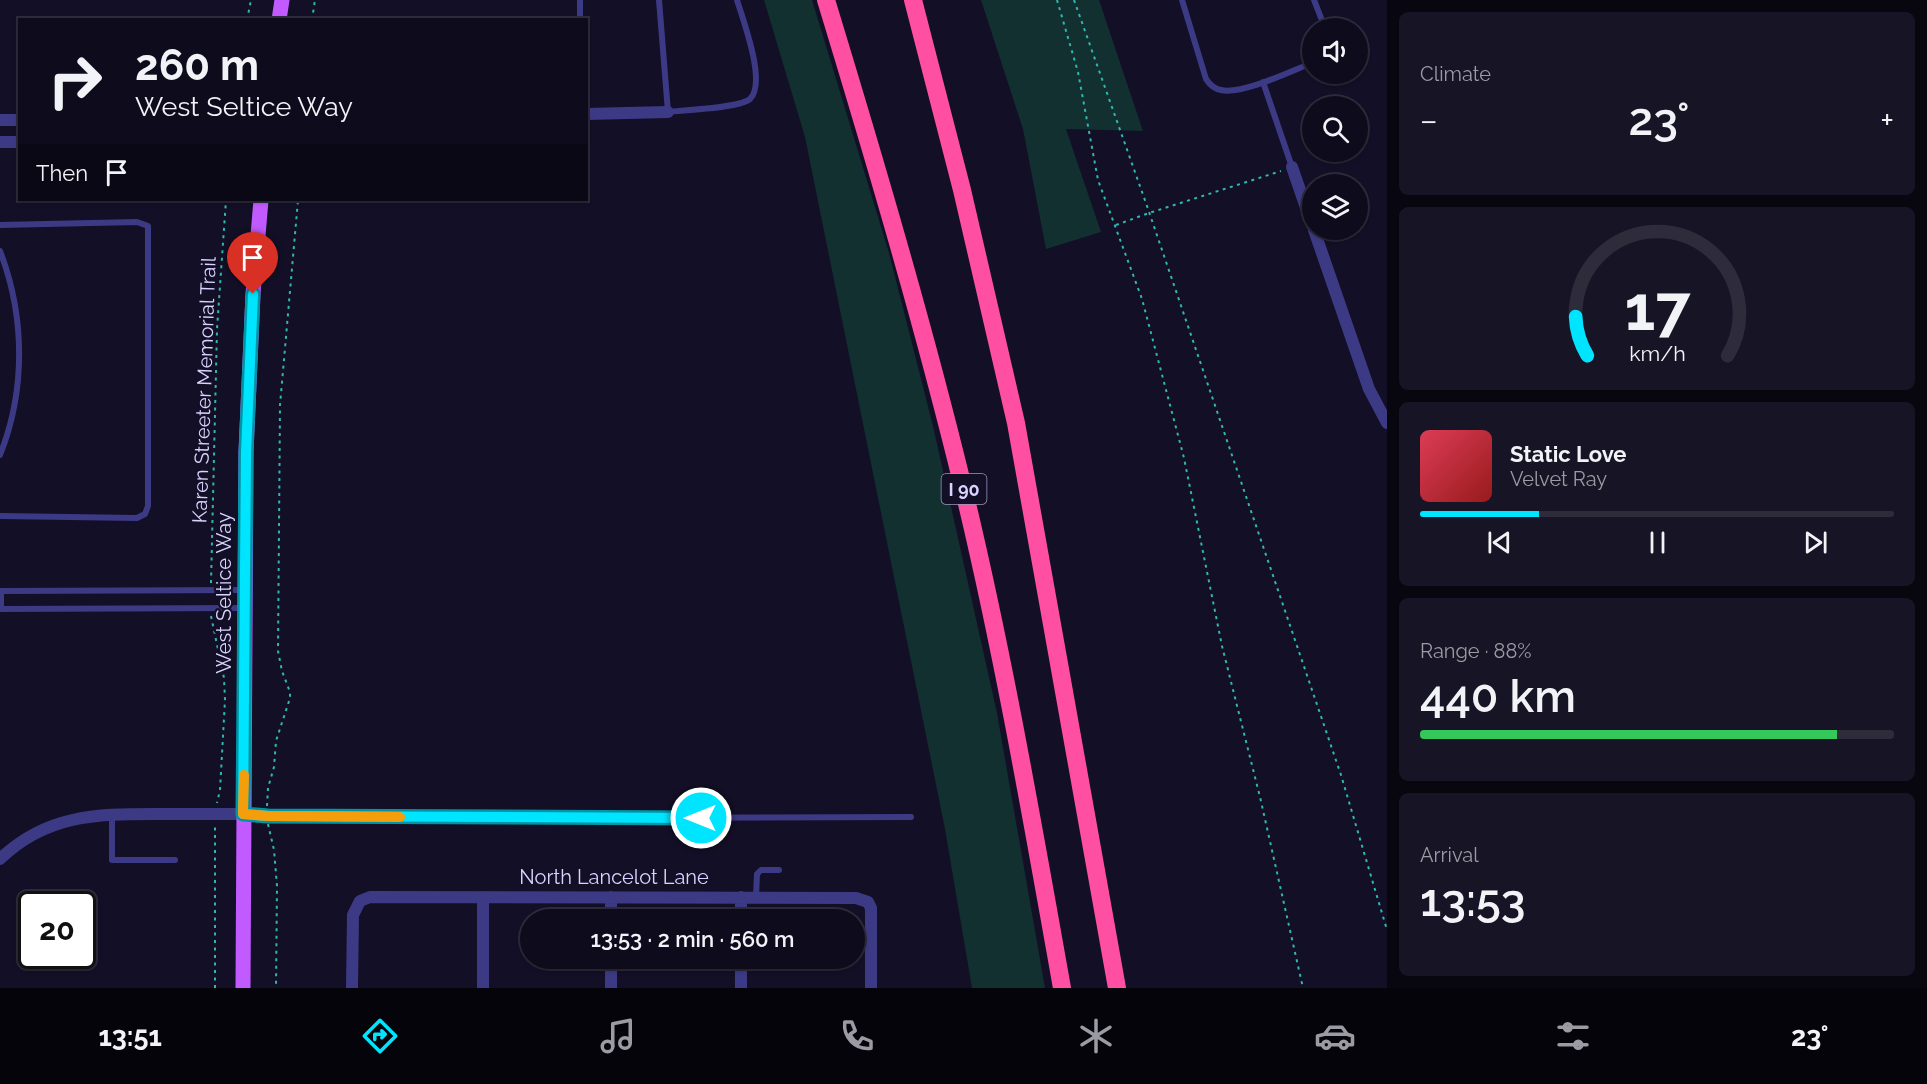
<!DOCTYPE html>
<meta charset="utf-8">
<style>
:root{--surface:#0e0b1c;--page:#171425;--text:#f1f3f6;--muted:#9b9ba3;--line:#2e2b3b;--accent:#00e5ff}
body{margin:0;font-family:Raleway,sans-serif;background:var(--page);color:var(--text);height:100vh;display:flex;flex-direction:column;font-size:22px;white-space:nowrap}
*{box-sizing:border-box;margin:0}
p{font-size:20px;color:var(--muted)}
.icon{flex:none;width:33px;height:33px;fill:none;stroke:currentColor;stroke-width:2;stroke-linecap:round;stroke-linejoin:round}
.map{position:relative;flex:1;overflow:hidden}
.details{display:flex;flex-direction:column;gap:12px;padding:12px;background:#08060f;width:540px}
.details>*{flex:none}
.top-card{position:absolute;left:18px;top:18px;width:570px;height:183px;border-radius:0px;box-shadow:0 2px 4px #0004,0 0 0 2px var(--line);background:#0e0b1c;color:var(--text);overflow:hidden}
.buttons{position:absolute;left:1302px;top:18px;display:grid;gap:12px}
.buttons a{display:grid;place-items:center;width:66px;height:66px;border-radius:50%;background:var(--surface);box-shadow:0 2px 4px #0004,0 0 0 2px var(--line);font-size:30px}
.speed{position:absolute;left:18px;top:891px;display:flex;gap:12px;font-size:30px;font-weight:700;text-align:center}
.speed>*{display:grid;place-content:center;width:78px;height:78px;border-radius:50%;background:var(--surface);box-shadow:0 2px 4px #0004,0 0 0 2px var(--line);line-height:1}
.speed .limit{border:3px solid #111;border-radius:9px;background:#fff;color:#111}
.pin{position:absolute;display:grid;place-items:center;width:51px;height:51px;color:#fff;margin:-62px -26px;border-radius:50% 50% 50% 0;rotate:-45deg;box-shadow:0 0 6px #0007}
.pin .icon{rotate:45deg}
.me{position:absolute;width:66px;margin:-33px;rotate:270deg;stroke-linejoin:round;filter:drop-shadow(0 0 4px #0008)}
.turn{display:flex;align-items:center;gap:21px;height:126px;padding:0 18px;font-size:27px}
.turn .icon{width:78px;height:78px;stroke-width:2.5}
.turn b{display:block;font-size:42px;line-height:51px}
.then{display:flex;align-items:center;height:57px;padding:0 18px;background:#0003;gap:12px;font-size:22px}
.big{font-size:45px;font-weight:600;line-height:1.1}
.details .card{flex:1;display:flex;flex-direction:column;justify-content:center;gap:9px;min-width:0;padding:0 21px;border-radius:9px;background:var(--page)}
.details .dial{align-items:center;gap:0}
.dial svg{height:156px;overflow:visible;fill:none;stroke:var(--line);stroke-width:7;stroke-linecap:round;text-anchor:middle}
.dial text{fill:var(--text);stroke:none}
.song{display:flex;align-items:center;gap:18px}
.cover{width:72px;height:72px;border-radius:9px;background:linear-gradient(135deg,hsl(350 70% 55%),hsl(0 70% 35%))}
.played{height:6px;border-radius:3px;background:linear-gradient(90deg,var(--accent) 25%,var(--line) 25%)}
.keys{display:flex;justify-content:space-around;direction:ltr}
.heat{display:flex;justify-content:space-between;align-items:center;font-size:33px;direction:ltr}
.charge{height:9px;border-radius:4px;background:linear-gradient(90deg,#34c759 88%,var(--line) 0)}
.trip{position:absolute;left:520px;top:909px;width:345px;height:60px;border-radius:30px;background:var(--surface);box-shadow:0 2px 4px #0004,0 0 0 2px var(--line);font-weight:600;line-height:60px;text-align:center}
.tabs{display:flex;height:96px;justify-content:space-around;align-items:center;background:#06040b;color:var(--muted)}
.tabs .icon{width:42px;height:42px}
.tabs .selected{color:var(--accent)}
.tabs b{font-size:27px;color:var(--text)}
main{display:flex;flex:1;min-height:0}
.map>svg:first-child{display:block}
.green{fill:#12302f}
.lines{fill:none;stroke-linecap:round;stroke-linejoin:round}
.path{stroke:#2fb8b0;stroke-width:2;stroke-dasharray:3 4.5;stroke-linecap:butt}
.lane{stroke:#3d3a85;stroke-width:6}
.street{stroke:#3d3a85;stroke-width:12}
.primary{stroke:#c25bff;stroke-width:15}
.highway{stroke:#ff4fa3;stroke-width:18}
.route-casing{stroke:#0095a6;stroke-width:15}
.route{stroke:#00e5ff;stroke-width:10}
.slow{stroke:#f59e0b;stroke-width:10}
.labels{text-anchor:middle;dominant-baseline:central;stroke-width:4.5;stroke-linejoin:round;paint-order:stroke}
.shield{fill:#130f26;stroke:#9e99be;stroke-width:1.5}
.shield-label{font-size:18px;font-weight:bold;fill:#d9d4ff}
.street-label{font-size:20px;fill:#d9d4ff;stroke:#130f26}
</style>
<main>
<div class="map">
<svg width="1387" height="988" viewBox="0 0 1387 988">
<rect width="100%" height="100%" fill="#130f26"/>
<path class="green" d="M 764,0 L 812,0 L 889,253 L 933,426 L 997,713 L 1045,988 L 972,988 L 945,829 L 805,137 Z
M 981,0 L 1099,0 L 1143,131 L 1066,129 L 1101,232 L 1046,249 L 1023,129 Z"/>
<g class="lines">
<path class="path" d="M 1057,0 L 1078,72 L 1098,180 L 1142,299 L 1184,458 L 1222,646 L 1260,797 L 1303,988
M 1074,0 L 1147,206 L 1341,775 L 1387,930
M 247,20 L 251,0
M 312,20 L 315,0
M 1116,225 L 1149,213 L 1281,171
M 211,583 L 217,329 L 226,200
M 211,616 L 224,678 L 225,700 L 220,790 L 217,803
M 267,806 L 268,788 L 274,767 L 276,741 L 290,698 L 290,692 L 282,671 L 278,651 L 280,405 L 298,200
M 268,824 L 274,850 L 277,886 L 276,988
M 215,988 L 215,824"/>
<path class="lane" d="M 659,0 L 668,112 C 684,110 740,108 750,99 C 767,83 743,20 737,0
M 1182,0 L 1206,79 C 1210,85 1214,89 1221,90 C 1242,95 1291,71 1312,63
M 1314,0 L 1325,28
M 580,20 L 580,0
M 1263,82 L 1292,167
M 0,225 L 137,222 L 148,226 L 148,506 L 145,514 L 137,518 L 0,516
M 0,251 C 25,316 26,390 0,455
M 0,591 L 245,590
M 1,591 L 1,609
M 0,609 L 245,608
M 244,814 L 268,816 L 538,818 L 911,817
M 112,815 L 112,860 L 175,860
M 756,897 L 757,874 L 761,870 L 779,870"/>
<path class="street" d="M 586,114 L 668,112
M 0,120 L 20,120
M 0,142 L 20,142
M 1292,167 L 1312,225
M 1314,230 L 1369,389 L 1387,423
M 0,859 C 46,815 95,814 155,814 C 185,814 214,814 243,814
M 483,897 L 483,988
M 611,897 L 611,920
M 741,897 L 741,920
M 611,958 L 611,988
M 741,958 L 741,988
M 352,988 L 353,915 L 360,901 L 370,897 L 856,898 L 868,902 L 871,908 L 871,988"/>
<path class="primary" d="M 279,20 L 282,0
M 243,988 L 246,452 L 253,294 L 261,200"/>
<path class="highway" d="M 826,0 C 875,161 923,323 963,487 C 1003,652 1032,820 1062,988
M 913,0 L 962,190 L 1016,423 L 1117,988"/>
</g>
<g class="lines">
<defs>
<path id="route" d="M 253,294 L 246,452 L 243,814 L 268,816 L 701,818"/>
</defs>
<use href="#route" class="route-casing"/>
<use href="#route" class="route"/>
<path class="slow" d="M 244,775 L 243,814 L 268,816 L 400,817"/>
</g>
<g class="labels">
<rect class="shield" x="941.5" y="474" width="45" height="30" rx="4.5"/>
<g class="shield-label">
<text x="964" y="489">I 90</text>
</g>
<g class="street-label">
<text transform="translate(204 390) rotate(-88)">Karen Streeter Memorial Trail</text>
<text transform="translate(224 593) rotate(-90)">West Seltice Way</text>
<text x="614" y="877">North Lancelot Lane</text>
</g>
</g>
</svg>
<div class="buttons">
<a><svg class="icon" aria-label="sound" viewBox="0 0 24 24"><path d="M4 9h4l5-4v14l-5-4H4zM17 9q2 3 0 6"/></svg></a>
<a><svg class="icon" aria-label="search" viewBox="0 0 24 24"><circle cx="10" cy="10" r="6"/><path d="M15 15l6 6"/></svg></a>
<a><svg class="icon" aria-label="layers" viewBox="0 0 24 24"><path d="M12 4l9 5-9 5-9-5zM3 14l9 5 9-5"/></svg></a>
</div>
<div class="speed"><div class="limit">20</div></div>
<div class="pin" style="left:253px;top:294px;background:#d93025"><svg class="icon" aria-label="arrive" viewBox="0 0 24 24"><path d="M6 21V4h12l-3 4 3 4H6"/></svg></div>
<svg class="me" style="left:701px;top:818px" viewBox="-20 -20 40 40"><circle r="17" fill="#00e5ff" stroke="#fff" stroke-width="3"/><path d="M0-11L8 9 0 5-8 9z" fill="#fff"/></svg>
<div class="trip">13:53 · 2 min · 560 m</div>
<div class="top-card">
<div class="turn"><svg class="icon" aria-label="right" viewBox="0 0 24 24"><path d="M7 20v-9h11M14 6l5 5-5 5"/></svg><div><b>260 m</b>West Seltice Way</div></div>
<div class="then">Then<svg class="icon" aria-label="arrive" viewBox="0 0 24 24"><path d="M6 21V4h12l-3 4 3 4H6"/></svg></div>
</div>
</div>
<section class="details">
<div class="card"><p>Climate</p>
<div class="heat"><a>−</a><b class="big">23°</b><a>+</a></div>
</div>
<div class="card dial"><svg viewBox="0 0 100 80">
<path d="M14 69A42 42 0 1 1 86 69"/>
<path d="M14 69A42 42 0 0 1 8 49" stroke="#00e5ff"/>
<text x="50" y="56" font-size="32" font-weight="700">17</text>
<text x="50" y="72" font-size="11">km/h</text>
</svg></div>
<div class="card">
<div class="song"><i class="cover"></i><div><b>Static Love</b><p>Velvet Ray</p></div></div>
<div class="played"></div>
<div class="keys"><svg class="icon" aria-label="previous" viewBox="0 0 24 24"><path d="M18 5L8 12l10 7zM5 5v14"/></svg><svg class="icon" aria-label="pause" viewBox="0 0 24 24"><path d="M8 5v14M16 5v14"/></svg><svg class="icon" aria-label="next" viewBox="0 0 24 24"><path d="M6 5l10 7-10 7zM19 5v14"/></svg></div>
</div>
<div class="card"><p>Range · 88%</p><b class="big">440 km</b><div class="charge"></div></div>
<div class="card"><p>Arrival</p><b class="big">13:53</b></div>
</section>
</main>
<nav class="tabs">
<b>13:51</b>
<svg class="icon selected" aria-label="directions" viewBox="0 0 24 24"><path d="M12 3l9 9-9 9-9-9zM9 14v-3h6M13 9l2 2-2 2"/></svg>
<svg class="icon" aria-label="music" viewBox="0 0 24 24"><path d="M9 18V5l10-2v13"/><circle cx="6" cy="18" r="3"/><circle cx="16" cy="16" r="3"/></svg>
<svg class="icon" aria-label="phone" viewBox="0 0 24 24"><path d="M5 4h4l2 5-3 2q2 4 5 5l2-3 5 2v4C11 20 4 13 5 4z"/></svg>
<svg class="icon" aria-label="climate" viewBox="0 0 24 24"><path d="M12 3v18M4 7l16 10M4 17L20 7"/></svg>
<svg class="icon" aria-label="car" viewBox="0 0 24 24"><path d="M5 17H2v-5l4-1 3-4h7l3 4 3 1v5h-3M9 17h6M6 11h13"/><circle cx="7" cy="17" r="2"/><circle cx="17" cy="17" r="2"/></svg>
<svg class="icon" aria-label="filters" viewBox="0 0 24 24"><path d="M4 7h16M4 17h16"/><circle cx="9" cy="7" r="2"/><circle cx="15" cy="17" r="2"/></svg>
<b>23°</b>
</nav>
